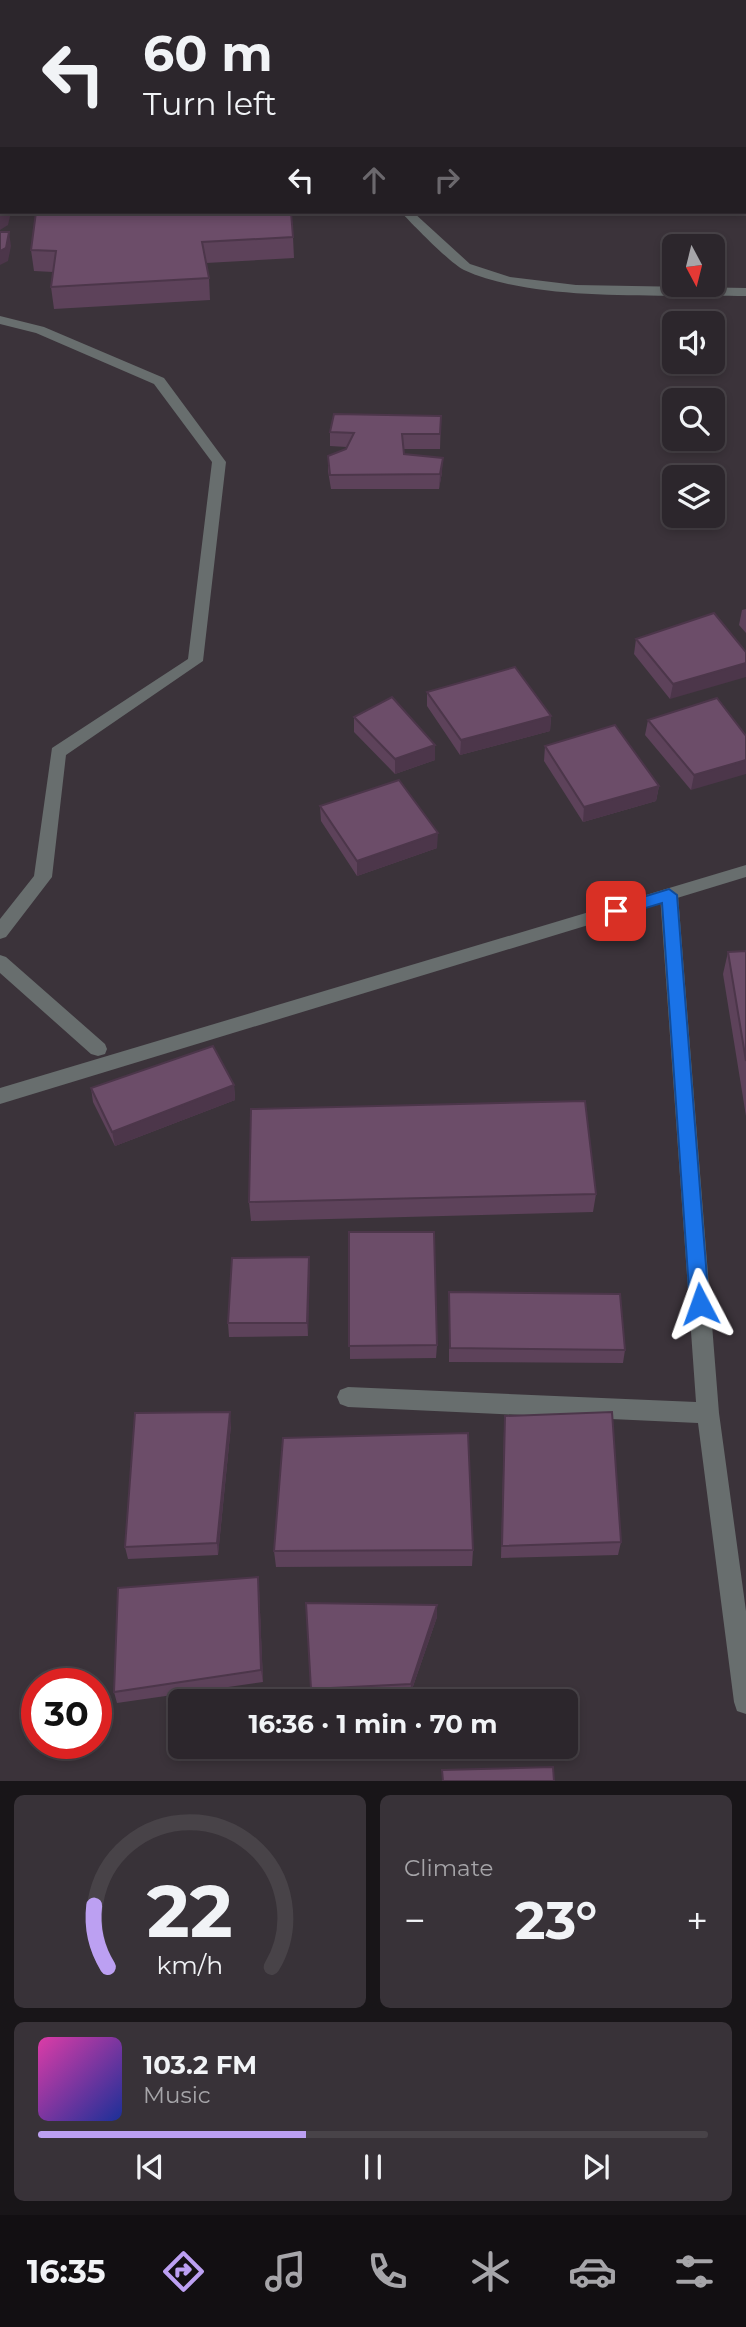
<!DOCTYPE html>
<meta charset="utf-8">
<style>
:root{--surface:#2c262c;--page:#383238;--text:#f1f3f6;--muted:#a6a5a9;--line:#484348;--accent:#bca0f2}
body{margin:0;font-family:Montserrat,sans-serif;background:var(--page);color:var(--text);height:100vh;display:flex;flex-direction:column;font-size:26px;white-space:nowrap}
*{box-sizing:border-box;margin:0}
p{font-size:23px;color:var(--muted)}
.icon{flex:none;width:38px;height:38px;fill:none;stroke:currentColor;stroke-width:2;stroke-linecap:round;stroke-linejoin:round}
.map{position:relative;height:1781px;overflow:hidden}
.side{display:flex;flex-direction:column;gap:14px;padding:14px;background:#181518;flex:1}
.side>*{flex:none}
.hud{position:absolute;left:0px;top:0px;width:747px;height:214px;box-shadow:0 4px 10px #0003,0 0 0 2px var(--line);background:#2c262c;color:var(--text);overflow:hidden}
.needle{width:46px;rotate:173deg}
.controls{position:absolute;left:662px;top:234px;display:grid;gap:14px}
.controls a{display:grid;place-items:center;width:63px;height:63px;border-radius:10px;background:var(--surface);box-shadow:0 4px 10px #0003,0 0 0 2px var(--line);font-size:35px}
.speed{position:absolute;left:21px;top:1668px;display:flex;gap:14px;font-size:35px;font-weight:700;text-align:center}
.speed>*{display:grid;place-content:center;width:91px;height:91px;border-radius:50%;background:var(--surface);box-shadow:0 4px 10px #0003,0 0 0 2px var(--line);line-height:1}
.speed .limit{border:10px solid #d22;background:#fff;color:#111}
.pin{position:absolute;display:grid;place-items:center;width:60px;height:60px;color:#fff;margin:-30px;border-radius:14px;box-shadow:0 4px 10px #0006}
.me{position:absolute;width:77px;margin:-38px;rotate:356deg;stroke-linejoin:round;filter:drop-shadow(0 0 5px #0008)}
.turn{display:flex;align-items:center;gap:24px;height:147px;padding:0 28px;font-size:32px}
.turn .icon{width:91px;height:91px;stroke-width:2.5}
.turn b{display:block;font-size:49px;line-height:60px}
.lanes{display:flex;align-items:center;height:66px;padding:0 28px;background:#0003;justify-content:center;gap:35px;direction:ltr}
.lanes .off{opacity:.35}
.big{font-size:52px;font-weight:700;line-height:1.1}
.side .tile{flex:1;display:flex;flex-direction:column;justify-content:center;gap:10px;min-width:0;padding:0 24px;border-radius:10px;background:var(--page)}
.side .dial{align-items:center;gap:0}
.dial svg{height:182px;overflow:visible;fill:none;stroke:var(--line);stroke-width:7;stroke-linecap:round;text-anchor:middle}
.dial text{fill:var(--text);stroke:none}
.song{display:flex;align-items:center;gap:21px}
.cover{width:84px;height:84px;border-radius:10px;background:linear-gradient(135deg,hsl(320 70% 55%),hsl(230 70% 35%))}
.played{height:7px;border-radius:4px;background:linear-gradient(90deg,var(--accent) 40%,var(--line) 40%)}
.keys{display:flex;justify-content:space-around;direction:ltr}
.heat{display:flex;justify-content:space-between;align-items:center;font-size:38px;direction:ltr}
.side .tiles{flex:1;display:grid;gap:14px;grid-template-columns:1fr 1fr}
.tile:last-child{grid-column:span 2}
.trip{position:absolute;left:168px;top:1689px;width:410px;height:70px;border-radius:10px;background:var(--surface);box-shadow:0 4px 10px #0003,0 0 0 2px var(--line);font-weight:700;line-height:70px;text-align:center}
.dock{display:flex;height:112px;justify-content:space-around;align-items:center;background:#120f12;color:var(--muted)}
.dock .icon{width:49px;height:49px}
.dock .active{color:var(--accent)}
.dock b{font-size:32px;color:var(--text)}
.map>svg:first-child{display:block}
.green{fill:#52354f}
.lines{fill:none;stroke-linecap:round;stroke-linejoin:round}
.service{fill:#686e6e;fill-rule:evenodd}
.minor{fill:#686e6e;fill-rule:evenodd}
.tertiary{fill:#686e6e;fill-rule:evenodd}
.wall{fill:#5d425a}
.shaded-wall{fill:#4c364a}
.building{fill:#6c4d69;stroke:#4c364a;stroke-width:2}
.route{fill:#1a73e8;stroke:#114b97;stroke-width:2}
</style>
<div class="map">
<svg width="746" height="1781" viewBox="0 0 746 1781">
<rect width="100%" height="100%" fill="#3b333a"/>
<path class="green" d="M 49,0 L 746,0 L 746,64 L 746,2 Z"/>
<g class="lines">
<path class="service" d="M 401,212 L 413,212 L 470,264 L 510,277 L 576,285 L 746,288 L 746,296 C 666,294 536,303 464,270 C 451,264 412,224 401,212 Z
M 0,316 L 44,327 L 164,378 L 226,462 L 203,661 L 66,755 L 52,877 L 6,937 L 0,939 L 0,919 L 34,876 L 52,748 L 188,659 L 212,462 L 154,384 L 36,333 L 0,324 Z"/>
<path class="minor" d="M 669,889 L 675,890 L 678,895 L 719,1413 L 746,1611 L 746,1714 L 737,1711 L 734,1702 L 698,1423 L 348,1407 L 340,1404 L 337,1397 L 340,1390 L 348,1387 L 696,1402 L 660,895 L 663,890 Z
M 0,955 L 6,957 L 105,1044 L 107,1049 L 105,1054 L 98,1056 L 91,1054 L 0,973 Z"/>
<path class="tertiary" d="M 746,865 L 746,877 L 0,1104 L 0,1088 Z"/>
</g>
<path class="wall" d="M 293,237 L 294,258 L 206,263 L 209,278 L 210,300 L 54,309 L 51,287 L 53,272 L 34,271 L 31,250 Z
M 441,416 L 440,449 L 403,449 L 404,454 L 442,472 L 439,489 L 331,489 L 328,471 L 328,456 L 346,449 L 347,447 L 330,446 L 330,432 Z
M 746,609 L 746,633 L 739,625 L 742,610 Z
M 714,613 L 670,699 L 634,654 L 636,639 Z
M 427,692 L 551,716 L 550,731 L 460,755 L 427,706 Z
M 354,717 L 435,745 L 435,760 L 395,774 L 354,732 Z
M 648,720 L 746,736 L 691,790 L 645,735 Z
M 545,746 L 659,786 L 656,801 L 583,822 L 544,761 Z
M 320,806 L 437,848 L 357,876 L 321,821 Z
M 746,951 L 746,1116 L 723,974 L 728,952 Z
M 234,1085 L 235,1100 L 115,1146 L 93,1102 L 91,1088 Z
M 596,1194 L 593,1212 L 251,1221 L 249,1202 Z
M 349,1232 L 437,1345 L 436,1358 L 350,1359 Z
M 309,1257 L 308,1336 L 229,1337 L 228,1323 Z
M 449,1292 L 625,1350 L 623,1363 L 449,1362 Z
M 505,1416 L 621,1542 L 618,1555 L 501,1558 L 504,1429 Z
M 231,1425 L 218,1555 L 128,1559 L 125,1547 Z
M 473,1550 L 472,1566 L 276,1567 L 274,1551 Z
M 259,1589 L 263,1682 L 117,1703 L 114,1692 Z
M 306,1603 L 437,1617 L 410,1695 L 312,1700 Z"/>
<path class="shaded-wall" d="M 2,154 L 2,168 L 0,169 L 0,155 Z
M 6,212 L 11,212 L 8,225 L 0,230 L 0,215 Z
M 9,232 L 11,246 L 8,261 L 0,265 L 0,251 Z
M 443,458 L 442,472 L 439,489 L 440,474 Z
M 746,663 L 746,677 L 670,699 L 673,684 Z
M 551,716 L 550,731 L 460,755 L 461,740 Z
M 435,745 L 435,760 L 395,774 L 395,759 Z
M 746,760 L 746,774 L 691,790 L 694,775 Z
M 659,786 L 656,801 L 583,822 L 584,807 Z
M 438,833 L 437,848 L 357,876 L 357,861 Z
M 234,1085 L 235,1100 L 115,1146 L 112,1132 Z
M 309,1257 L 310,1271 L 308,1336 L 307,1323 Z
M 230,1412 L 231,1425 L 218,1555 L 217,1543 Z
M 258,1577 L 259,1589 L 263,1682 L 261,1670 Z
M 437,1605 L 437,1617 L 410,1695 L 411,1684 Z"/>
<path class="building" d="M 0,137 L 2,137 L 2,154 L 0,155 Z
M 0,175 L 2,175 L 2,189 L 0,190 Z
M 0,197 L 2,197 L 2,212 L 6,212 L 0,215 Z
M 36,212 L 291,212 L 293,237 L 202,242 L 209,278 L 51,287 L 56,251 L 31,250 Z
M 0,232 L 9,232 L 6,248 L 0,251 Z
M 334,414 L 441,416 L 440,434 L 402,434 L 404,454 L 443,458 L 440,474 L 330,475 L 328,456 L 346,449 L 354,433 L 330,432 Z
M 714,613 L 746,652 L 746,663 L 673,684 L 636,639 Z
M 515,667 L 551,716 L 461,740 L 427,692 Z
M 392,697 L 435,745 L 395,759 L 354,717 Z
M 717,698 L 746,736 L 746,760 L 694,775 L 648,720 Z
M 615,725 L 659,786 L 584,807 L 545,746 Z
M 399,780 L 438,833 L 357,861 L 320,806 Z
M 746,951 L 746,1061 L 728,952 Z
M 213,1046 L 234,1085 L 112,1132 L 91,1088 Z
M 585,1101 L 596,1194 L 249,1202 L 251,1109 Z
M 349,1232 L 434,1232 L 437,1345 L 349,1346 Z
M 309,1257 L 307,1323 L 228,1323 L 232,1258 Z
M 449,1292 L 620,1294 L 625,1350 L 450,1348 Z
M 230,1412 L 217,1543 L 125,1547 L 135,1413 Z
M 612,1412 L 621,1542 L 502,1546 L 505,1416 Z
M 468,1433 L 473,1550 L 274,1551 L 283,1438 Z
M 258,1577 L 261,1670 L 114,1692 L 118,1588 Z
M 306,1603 L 437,1605 L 411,1684 L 311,1689 Z
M 553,1767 L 554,1781 L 443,1781 L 442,1770 Z"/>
<path class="route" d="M 669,889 L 677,895 L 709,1304 L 707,1310 L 700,1312 L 693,1310 L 690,1304 L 662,903 L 616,917 L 608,911 L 610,907 Z"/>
</svg>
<div class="controls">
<a><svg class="needle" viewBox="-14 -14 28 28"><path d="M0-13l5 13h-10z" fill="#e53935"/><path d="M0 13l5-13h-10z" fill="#a6a5a9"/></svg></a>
<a><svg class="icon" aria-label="sound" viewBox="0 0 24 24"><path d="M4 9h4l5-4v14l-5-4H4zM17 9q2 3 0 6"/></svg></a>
<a><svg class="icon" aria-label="search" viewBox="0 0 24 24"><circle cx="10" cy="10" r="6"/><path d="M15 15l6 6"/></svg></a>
<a><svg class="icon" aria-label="layers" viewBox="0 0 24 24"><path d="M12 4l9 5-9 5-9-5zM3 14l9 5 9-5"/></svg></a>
</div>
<div class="speed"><div class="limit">30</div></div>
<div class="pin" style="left:616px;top:911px;background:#d93025"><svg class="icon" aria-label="arrive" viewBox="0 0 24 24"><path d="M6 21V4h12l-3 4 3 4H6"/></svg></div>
<svg class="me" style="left:700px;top:1304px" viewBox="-20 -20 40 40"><path d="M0-17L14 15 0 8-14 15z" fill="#1a73e8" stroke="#fff" stroke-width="4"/></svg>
<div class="trip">16:36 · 1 min · 70 m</div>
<div class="hud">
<div class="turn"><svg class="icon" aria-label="left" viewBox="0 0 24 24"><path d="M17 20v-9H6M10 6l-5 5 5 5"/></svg><div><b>60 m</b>Turn left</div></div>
<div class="lanes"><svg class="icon" aria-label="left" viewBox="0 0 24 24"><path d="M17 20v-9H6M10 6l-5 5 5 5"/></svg><svg class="icon off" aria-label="ahead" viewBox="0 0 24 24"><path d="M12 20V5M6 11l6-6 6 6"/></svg><svg class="icon off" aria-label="right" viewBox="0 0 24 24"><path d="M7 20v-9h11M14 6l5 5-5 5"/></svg></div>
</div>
</div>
<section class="side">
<div class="tiles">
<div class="tile dial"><svg viewBox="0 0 100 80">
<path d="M14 69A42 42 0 1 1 86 69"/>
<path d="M14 69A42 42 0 0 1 8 42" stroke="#bca0f2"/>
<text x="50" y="56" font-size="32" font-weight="700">22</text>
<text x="50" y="72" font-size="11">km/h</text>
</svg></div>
<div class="tile"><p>Climate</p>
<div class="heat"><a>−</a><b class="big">23°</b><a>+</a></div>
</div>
<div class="tile">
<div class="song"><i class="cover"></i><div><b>103.2 FM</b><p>Music</p></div></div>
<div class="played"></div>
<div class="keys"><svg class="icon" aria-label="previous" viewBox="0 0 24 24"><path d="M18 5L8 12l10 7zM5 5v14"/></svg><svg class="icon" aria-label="pause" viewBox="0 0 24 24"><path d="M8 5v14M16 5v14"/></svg><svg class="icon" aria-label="next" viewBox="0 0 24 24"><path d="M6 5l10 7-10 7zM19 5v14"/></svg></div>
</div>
</div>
</section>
<nav class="dock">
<b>16:35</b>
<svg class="icon active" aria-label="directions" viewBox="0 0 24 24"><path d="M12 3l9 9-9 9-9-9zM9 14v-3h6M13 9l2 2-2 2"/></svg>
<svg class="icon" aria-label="music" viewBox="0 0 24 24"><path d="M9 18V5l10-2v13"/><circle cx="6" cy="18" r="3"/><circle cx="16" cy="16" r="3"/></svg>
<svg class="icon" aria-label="phone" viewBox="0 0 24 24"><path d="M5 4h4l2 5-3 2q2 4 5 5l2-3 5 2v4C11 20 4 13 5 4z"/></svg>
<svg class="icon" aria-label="climate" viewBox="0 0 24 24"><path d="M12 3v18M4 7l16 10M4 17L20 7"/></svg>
<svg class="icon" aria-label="car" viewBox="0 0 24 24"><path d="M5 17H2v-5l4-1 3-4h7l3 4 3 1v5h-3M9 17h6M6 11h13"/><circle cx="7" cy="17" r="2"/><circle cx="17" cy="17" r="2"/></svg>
<svg class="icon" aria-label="filters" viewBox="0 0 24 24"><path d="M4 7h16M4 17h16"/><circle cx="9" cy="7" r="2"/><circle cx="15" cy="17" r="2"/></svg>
</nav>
